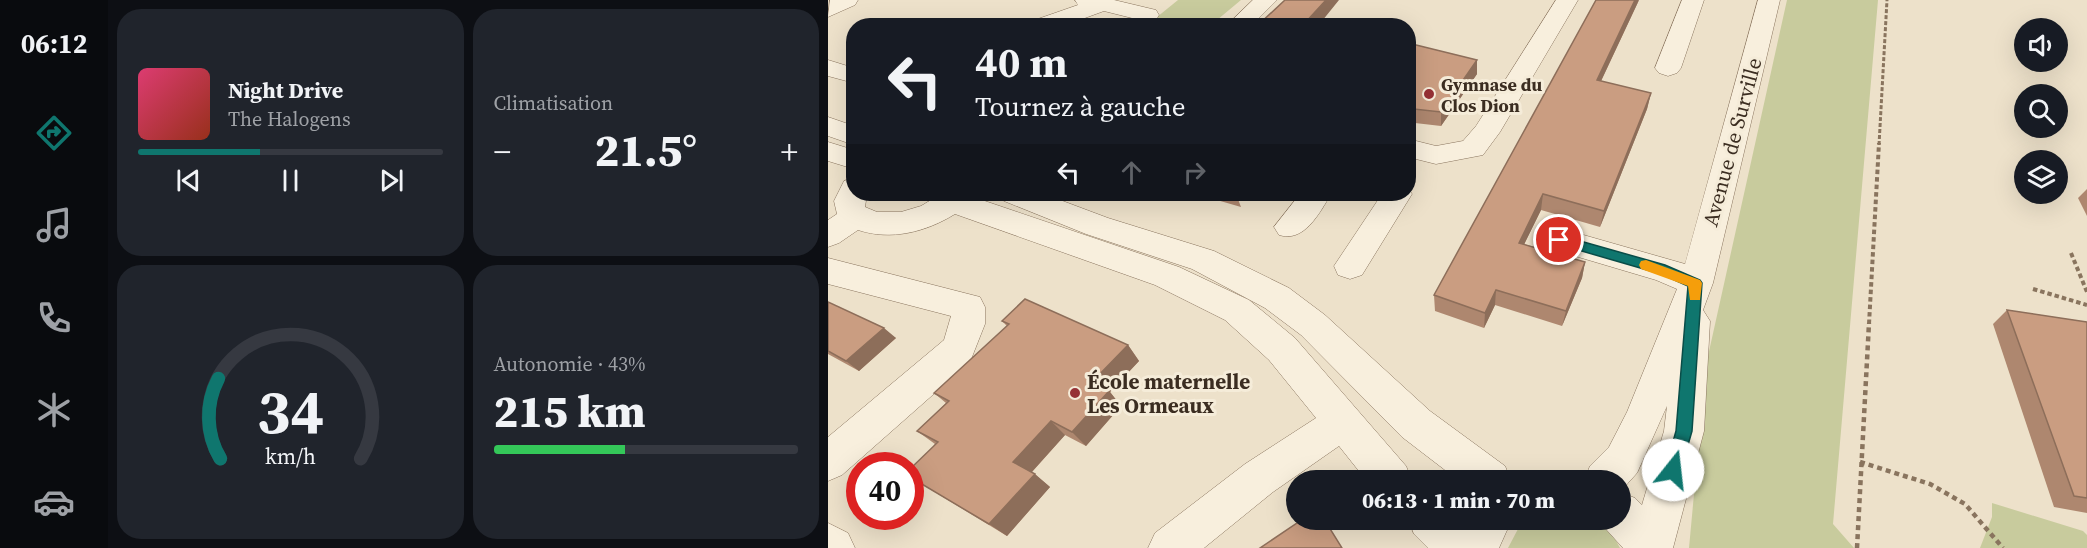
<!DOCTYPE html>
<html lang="fr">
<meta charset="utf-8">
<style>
:root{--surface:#171b24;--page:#20242c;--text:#f1f3f6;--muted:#9ea1a6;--line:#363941;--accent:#0f766e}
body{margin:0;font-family:"Source Serif 4",serif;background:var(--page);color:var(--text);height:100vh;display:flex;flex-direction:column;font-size:22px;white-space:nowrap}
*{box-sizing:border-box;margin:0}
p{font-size:20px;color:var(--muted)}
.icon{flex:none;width:33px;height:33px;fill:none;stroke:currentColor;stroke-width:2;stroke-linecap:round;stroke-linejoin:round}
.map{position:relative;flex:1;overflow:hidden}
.panel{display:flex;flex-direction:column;gap:9px;padding:9px;background:#0d0f14;width:720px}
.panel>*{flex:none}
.banner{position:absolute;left:18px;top:18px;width:570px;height:183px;border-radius:24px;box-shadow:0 6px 24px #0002;background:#171b24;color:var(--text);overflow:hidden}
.fabs{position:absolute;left:1186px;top:18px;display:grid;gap:12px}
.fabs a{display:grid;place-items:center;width:54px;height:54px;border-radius:50%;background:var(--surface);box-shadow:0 6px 24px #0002;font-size:30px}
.speed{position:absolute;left:18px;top:452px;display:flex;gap:12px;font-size:30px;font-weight:700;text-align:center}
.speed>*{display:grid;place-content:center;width:78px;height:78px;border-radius:50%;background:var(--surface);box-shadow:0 6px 24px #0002;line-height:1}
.speed .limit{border:9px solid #d22;background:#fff;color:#111}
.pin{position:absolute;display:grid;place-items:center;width:51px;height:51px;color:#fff;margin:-26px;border:3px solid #fff;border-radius:50%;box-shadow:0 2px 6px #0007}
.me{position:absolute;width:66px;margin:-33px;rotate:16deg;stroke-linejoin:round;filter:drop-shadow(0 0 4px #0008)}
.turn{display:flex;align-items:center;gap:21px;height:126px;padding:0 30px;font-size:27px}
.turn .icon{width:78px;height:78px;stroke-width:2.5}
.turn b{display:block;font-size:42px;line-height:51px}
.lanes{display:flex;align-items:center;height:57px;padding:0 30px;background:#0003;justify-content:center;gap:30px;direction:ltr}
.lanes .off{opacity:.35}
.big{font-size:45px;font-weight:800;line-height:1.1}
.panel .widget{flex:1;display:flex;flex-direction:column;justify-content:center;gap:9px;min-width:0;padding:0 21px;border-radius:24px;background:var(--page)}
.panel .dial{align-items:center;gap:0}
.dial svg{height:156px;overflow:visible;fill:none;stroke:var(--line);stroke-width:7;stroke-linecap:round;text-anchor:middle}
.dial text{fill:var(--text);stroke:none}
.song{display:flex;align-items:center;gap:18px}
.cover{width:72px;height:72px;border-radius:9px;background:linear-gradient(135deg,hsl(340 70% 55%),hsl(10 70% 35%))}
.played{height:6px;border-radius:3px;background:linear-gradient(90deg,var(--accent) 40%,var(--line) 40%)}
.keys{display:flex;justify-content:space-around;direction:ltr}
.heat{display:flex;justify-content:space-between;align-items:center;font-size:33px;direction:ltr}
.charge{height:9px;border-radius:4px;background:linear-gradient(90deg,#34c759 43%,var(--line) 0)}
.panel .tiles{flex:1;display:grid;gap:9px;grid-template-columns:repeat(2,1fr)}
.trip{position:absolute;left:458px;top:470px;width:345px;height:60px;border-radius:30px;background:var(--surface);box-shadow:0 6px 24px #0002;font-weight:800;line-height:60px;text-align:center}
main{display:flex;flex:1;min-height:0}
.dock{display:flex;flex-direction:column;width:108px;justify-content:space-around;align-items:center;background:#090b0e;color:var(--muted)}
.dock .icon{width:42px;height:42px}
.dock .current{color:var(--accent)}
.dock b{font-size:27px;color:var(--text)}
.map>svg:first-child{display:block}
.green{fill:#c8cb9d}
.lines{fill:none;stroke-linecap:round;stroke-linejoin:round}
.minor-casing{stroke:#89745e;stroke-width:1}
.path-far2{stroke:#89745e;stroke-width:3;stroke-dasharray:4 2;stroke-linecap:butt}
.path-far1{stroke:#89745e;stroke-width:4;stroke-dasharray:4.5 3;stroke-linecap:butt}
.path{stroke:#89745e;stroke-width:4.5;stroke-dasharray:5 4;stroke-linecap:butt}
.minor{fill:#f8efdd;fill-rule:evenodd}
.wall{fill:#ae876f}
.shaded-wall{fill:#8d6e5a}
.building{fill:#ca9d81;stroke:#8d6e5a;stroke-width:1.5}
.route{fill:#0f766e;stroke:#0a4d48;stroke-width:1.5}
.slow{fill:#f59e0b}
.poi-dot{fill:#963135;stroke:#f5ecd9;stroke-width:2}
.labels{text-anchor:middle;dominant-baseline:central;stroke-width:6;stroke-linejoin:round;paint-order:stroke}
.far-poi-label{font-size:18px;font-weight:bold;fill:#3b2d21;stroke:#f5ecd9;text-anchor:start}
.street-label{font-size:21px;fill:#3b2d21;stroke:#f5ecd9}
.poi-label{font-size:21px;font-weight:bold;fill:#3b2d21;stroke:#f5ecd9;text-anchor:start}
</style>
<main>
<nav class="dock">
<b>06:12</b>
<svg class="icon current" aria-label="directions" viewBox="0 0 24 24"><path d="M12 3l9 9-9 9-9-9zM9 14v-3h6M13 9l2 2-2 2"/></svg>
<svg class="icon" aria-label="music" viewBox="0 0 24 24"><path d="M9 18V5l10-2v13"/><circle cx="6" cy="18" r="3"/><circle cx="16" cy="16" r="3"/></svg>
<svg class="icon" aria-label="phone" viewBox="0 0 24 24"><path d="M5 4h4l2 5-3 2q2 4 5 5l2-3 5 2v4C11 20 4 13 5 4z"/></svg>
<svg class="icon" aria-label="climate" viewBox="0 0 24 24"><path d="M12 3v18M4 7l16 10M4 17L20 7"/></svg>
<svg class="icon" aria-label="car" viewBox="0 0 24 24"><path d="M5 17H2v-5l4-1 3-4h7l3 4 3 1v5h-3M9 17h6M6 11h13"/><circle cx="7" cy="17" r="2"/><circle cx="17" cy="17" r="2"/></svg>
</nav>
<section class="panel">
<div class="tiles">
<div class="widget">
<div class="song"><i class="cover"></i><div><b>Night Drive</b><p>The Halogens</p></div></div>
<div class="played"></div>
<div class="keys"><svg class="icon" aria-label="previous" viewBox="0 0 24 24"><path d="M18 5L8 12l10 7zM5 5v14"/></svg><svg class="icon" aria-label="pause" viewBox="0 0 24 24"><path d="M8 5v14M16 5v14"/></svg><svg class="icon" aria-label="next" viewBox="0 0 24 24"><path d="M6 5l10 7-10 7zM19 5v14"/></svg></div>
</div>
<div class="widget"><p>Climatisation</p>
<div class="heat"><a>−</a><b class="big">21.5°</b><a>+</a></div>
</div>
<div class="widget dial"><svg viewBox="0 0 100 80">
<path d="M14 69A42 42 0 1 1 86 69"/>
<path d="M14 69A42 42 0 0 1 13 28" stroke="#0f766e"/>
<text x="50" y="56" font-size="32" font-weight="700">34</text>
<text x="50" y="72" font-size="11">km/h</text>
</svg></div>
<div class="widget"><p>Autonomie · 43%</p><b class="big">215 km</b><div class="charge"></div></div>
</div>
</section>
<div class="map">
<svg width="1259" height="548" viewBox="0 0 1259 548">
<rect width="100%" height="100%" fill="#ede1ca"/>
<path class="green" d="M 350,0 L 413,0 L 383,25 L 318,26 Z
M 959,0 L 1050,0 L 1005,524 L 1026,548 L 861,548 L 878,365 Z
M 1164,503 L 1255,531 L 1259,535 L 1259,548 L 1152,548 L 1164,517 Z
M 701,519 L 766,519 L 786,537 L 792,548 L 680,548 L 690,529 Z"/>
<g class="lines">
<defs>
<path id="minor" d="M 2,0 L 30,0 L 27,5 L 0,17 Z
M 247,0 L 286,0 L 328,10 L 331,15 L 328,20 L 320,22 L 276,11 L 235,26 L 201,26 L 204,21 L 250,5 Z
M 425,0 L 449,0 L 423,26 L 398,26 Z
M 728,0 L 750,0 L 672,132 L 655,155 L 608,164 L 580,157 L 580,139 L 608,146 L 635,141 L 648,126 Z
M 854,0 L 876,0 L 853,68 L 849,73 L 840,76 L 831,73 L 827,68 Z
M 930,0 L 952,0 L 885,283 L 875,310 L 882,321 L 876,431 L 845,548 L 795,548 L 777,528 L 773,519 L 792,519 L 792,480 L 756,480 L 762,466 L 781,447 L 799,412 L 849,289 L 828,280 L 720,248 L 715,240 L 720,232 L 731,228 L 857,264 ZM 839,406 L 836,431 L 814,505 L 807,498 L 792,492 L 809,473 Z
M 0,60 L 26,68 L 26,83 L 0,76 Z
M 0,117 L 26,126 L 26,145 L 0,136 Z
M 0,142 L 26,150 L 26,169 L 0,161 Z
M 26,178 L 26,194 L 39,194 L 37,207 L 49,212 L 73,212 L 93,206 L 113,194 L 147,194 L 145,197 L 351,267 L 421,300 L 467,338 L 578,466 L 584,480 L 538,480 L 511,446 L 445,492 L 376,548 L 320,548 L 327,533 L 417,464 L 488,418 L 441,360 L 397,320 L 327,285 L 127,214 C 98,232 63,241 30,230 L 11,243 L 0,247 L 0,220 L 9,214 L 6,201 L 16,181 Z
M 580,188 L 584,194 L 534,275 L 522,279 L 510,275 L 506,266 L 554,194 L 580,194 Z
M 172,194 L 216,194 L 280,218 L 386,251 L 461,288 L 497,315 L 602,411 L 677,466 L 683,480 L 630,480 L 574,437 L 473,335 L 437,308 L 364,269 L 258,234 L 176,201 Z
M 472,194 L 503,194 C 491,214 476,243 451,235 L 446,227 Z
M 0,258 L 152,297 L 157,307 L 157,324 L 142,362 L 14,475 L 0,481 L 0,437 L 116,340 L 123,316 L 0,284 Z
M 580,519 L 631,519 L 636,523 L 638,519 L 684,519 L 671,548 L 600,548 L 586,534 Z
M 0,523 L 20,533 L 27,548 L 0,548 Z"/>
</defs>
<use href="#minor" class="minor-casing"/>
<path class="path-far2" d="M 1051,145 L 1059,0"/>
<path class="path-far1" d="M 1243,253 L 1259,292
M 1205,289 L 1259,305
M 1041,324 L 1051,143"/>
<path class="path" d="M 1032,462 L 1102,484 L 1137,504 L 1175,548
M 1029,548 L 1041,323"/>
<use href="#minor" class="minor"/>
</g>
<path class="wall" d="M 811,0 L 773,81 L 823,93 L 819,109 L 772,227 L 713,210 L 696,244 L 757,262 L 754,278 L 734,326 L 667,305 L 656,328 L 607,311 L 606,295 Z
M 580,43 L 649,60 L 649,74 L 613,126 L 587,123 L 581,132 Z
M 1259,189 L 1259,216 L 1250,198 Z
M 362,194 L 408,194 L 413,207 L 375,196 L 365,199 Z
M 0,302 L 68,338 L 31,371 L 0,354 Z
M 1179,310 L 1259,322 L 1259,513 L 1226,507 L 1165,324 Z
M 174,321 L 300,345 L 311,361 L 282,392 L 293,406 L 258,446 L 237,435 L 204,472 L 222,487 L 179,536 L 82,477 L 107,444 L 89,431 L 118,403 L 106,393 L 179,326 Z"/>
<path class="shaded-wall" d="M 498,0 L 511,0 L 490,26 L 476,24 Z
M 807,0 L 811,0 L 766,96 L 769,80 Z
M 649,60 L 649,74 L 613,126 L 613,112 Z
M 823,93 L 819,109 L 772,227 L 776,211 Z
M 586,109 L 587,123 L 581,132 L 580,117 Z
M 362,194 L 375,194 L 375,196 L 365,199 Z
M 715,194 L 713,210 L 689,259 L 691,243 Z
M 757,262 L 754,278 L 734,326 L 738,311 Z
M 668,290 L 667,305 L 656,328 L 657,313 Z
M 56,328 L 68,338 L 31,371 L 18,361 Z
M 300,345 L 311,361 L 282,392 L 293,406 L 258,446 L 244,432 L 264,382 Z
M 223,421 L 237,435 L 201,475 L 185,462 Z
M 207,474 L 222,487 L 179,536 L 161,524 Z"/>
<path class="building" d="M 457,0 L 498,0 L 476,24 L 488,26 L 429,26 Z
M 768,0 L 807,0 L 769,80 L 823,93 L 776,211 L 715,194 L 691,243 L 757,262 L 738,311 L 668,290 L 657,313 L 606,295 Z
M 580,43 L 649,60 L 613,112 L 586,109 L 580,117 Z
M 197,299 L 300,345 L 264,382 L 281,391 L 244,432 L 223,421 L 185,462 L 207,474 L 161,524 L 82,477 L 82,469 L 110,442 L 89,431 L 121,401 L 106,393 L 181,324 L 174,321 Z
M 0,302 L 56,328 L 18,361 L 0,351 Z
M 1179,310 L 1259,322 L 1259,498 L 1246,496 Z
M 475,519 L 496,519 L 514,548 L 432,548 Z"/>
<path class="route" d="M 731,235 L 837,265 L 872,280 L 874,283 L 864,431 L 851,476 L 845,478 L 839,476 L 837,470 L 848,431 L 860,286 L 833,274 L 726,243 L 725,240 Z"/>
<path class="slow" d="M 818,260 L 872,280 L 874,283 L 872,300 L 862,300 L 860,286 L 813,269 L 811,265 L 813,261 Z"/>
<g class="poi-dot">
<circle cx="601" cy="94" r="6"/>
<circle cx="247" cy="393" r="6"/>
</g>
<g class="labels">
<g class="far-poi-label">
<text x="613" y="84">Gymnase du<tspan x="613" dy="21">Clos Dion</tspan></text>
</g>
<g class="street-label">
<text transform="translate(904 142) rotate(-75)">Avenue de Surville</text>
</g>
<g class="poi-label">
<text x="259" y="381">École maternelle<tspan x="259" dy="24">Les Ormeaux</tspan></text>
</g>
</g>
</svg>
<div class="fabs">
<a><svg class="icon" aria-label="sound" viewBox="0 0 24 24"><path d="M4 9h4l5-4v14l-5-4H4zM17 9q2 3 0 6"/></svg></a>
<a><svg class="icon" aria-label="search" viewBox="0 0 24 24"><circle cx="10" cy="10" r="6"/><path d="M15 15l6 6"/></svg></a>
<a><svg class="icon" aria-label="layers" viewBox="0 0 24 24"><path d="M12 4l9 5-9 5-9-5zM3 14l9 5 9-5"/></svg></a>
</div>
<div class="speed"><div class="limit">40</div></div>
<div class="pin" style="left:731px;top:240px;background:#d93025"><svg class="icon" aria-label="arrive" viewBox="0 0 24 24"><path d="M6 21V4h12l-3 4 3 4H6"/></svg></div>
<svg class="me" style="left:845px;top:470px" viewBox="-20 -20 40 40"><circle r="19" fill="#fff"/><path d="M0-13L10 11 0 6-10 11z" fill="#0f766e"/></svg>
<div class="trip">06:13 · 1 min · 70 m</div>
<div class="banner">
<div class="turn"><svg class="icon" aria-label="left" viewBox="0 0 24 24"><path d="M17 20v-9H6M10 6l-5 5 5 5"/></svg><div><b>40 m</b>Tournez à gauche</div></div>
<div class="lanes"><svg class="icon" aria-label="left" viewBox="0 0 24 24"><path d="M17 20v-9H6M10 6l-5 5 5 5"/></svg><svg class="icon off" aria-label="ahead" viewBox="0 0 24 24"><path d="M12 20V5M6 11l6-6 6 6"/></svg><svg class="icon off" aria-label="right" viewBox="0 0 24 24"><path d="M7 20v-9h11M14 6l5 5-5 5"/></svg></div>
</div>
</div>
</main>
